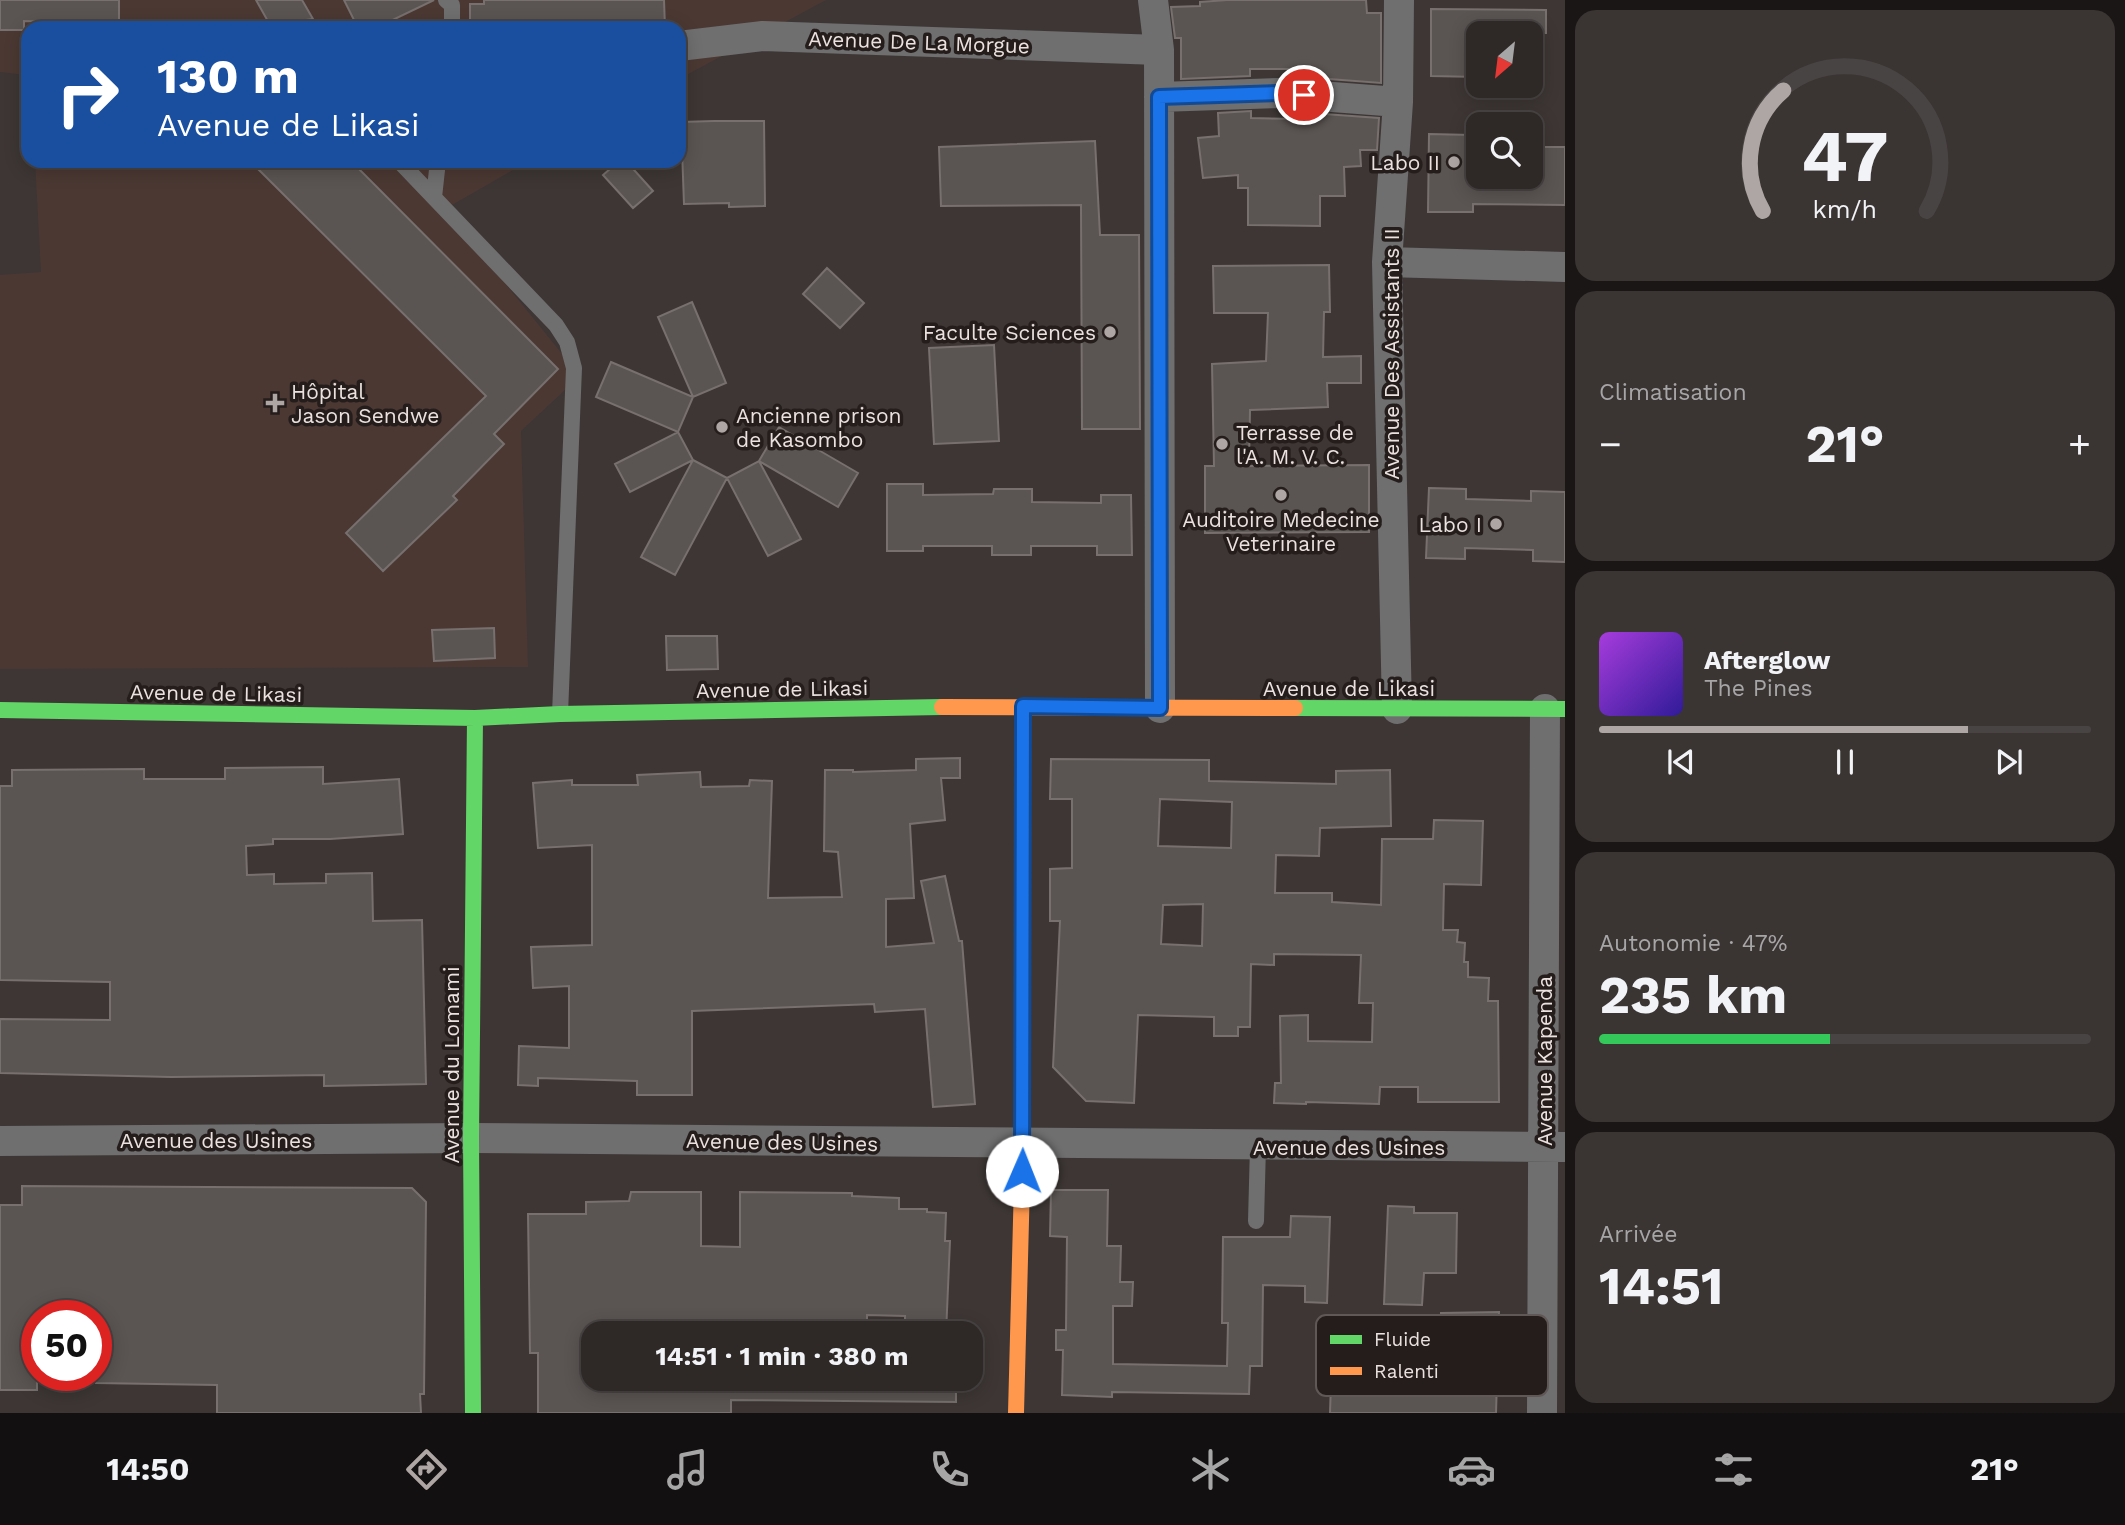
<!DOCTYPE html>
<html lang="fr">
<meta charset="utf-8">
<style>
:root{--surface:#2e2827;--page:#3a3433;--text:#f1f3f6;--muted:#a7a6a7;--line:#494444;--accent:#aea6a4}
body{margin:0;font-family:"Work Sans",sans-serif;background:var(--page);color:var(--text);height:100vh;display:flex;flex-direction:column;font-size:26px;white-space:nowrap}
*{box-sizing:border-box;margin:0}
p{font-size:23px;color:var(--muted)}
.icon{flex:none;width:38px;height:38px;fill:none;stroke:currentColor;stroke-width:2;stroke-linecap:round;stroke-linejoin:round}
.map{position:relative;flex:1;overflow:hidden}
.sheet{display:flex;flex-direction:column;gap:10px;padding:10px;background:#191615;width:560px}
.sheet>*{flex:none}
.banner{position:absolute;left:21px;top:21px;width:665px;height:147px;border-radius:21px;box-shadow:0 4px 18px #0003,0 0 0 2px var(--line);background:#1a4fa0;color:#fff;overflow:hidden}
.needle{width:46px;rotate:208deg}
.buttons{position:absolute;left:1466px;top:21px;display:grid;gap:14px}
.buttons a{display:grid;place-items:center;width:77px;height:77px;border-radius:14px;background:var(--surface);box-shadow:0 4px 18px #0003,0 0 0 2px var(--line);font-size:35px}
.speed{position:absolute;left:21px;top:1300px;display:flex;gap:14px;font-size:35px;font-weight:700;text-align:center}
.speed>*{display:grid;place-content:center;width:91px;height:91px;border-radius:50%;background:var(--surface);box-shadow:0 4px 18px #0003,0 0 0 2px var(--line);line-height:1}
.speed .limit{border:10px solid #d22;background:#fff;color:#111}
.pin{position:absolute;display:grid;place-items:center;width:60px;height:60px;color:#fff;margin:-30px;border:4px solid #fff;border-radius:50%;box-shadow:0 2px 7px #0007}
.me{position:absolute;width:77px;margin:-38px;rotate:1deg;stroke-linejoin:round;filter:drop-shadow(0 0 5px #0008)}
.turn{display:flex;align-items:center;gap:24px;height:147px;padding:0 21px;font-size:32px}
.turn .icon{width:91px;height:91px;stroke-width:2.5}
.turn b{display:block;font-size:49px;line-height:60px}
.big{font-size:52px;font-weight:700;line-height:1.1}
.sheet .card{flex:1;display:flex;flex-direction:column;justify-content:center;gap:10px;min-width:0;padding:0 24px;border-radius:21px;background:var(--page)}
.sheet .dial{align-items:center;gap:0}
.dial svg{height:182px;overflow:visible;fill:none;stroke:var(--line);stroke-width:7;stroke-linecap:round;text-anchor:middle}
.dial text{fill:var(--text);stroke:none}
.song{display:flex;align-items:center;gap:21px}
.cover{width:84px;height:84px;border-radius:10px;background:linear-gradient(135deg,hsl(280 70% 55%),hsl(250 70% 35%))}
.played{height:7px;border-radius:4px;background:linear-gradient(90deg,var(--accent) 75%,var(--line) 75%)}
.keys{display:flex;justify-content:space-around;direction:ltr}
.heat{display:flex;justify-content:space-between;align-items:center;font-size:38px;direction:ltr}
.charge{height:10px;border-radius:5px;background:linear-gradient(90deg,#34c759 47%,var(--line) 0)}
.trip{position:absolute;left:581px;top:1321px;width:402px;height:70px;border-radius:21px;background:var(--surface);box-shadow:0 4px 18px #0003,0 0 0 2px var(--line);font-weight:700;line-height:70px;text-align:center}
.tabs{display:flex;height:112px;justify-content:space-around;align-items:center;background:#121010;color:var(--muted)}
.tabs .icon{width:49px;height:49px}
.tabs .active{color:var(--accent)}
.tabs b{font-size:32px;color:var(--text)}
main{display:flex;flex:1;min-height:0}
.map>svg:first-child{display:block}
.built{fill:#4b3833}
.building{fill:#5a5452;stroke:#77706e;stroke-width:2;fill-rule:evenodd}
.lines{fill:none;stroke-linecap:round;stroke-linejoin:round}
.lane{stroke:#6f6f70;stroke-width:16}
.street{stroke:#6f6f70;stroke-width:30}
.fast{stroke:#63d668;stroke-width:16}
.slow{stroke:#ff974d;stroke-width:16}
.route-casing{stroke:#114b97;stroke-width:18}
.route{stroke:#1a73e8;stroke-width:12}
.poi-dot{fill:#aea6a4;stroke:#241d1c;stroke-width:2.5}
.labels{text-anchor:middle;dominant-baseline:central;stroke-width:7;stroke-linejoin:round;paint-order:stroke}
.street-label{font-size:21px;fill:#ebe2e0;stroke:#241d1c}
.poi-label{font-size:21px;fill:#ebe2e0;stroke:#241d1c;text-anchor:end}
.key{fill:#241d1c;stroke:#605857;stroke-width:2}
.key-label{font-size:19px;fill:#ebe2e0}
</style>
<main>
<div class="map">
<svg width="1565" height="1413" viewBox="0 0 1565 1413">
<rect width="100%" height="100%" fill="#3d3634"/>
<path class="built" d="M 0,0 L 826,0 L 679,79 L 679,28 L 28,28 L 28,99 L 25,75 L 0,72 Z
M 35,161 L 529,161 L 445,209 L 580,376 L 521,431 L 528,667 L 0,669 L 0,275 L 41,272 Z"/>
<path class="building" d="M 0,0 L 119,0 L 119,24 L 24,21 L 24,30 L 0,30 Z
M 256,0 L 302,0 L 313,19 L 270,25 Z
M 344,0 L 434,0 L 376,28 L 358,28 Z
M 484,0 L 664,0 L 665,28 L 470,28 L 470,4 L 484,4 Z
M 1227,0 L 1366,0 L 1367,13 L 1381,13 L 1381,83 L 1316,78 L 1316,69 L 1250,69 L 1250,76 L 1181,79 L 1181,38 L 1175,38 L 1171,7 L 1200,6 L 1200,2 Z
M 1431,9 L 1546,10 L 1546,33 L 1479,33 L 1479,77 L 1431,76 Z
M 1251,111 L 1251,118 L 1298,119 L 1297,112 L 1379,118 L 1377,150 L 1360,150 L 1361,166 L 1344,167 L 1345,196 L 1320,196 L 1320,226 L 1248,225 L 1248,188 L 1238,188 L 1238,175 L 1203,178 L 1198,138 L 1219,136 L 1218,113 Z
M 714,121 L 764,121 L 765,206 L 729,207 L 729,203 L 684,204 L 681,122 Z
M 1429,134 L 1472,135 L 1472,146 L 1479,146 L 1479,177 L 1531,177 L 1531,147 L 1565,147 L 1565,205 L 1473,204 L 1473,212 L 1428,212 Z
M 1095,141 L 1100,235 L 1139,235 L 1140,429 L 1082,429 L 1081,205 L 941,206 L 939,147 Z
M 250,161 L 351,161 L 558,369 L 494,434 L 504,444 L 453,496 L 457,500 L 383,571 L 346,533 L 486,396 Z
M 619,161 L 626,161 L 653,191 L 633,208 L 603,175 Z
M 1329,265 L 1330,312 L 1324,312 L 1323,357 L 1361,356 L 1361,383 L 1327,383 L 1328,407 L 1250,410 L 1249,466 L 1369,465 L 1369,532 L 1205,533 L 1205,466 L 1214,466 L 1212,364 L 1266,361 L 1268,313 L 1214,313 L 1213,266 Z
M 827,268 L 864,303 L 840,328 L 803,294 Z
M 692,302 L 726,383 L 693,397 L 658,317 Z
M 994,345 L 999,441 L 934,444 L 929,348 Z
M 611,362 L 693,397 L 678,432 L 596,397 Z
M 779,427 L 858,473 L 838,507 L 759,461 Z
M 678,432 L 693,460 L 630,492 L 615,464 Z
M 693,460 L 727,478 L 675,575 L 641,557 Z
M 759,461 L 801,539 L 768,556 L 727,478 Z
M 887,484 L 923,484 L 923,495 L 993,494 L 994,489 L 1032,489 L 1032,502 L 1101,503 L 1101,495 L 1131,495 L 1132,555 L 1097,555 L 1097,546 L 1031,546 L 1031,555 L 992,555 L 992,546 L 923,546 L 923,551 L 887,551 Z
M 1429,488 L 1466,489 L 1466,499 L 1531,501 L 1531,491 L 1565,492 L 1565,562 L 1533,561 L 1533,550 L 1465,548 L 1465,559 L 1426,558 Z
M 494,628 L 495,658 L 434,661 L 432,630 Z
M 666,636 L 717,636 L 718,669 L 667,670 Z
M 960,758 L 960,778 L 941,778 L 945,820 L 910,824 L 914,898 L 886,899 L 886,947 L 934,943 L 921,881 L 945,876 L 959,941 L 962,941 L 975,1104 L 933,1107 L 925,1009 L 875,1012 L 874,1004 L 692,1011 L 692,1095 L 637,1095 L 637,1081 L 538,1078 L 538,1086 L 518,1085 L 519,1046 L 569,1048 L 569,986 L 533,988 L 531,947 L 592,945 L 592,845 L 538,848 L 533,783 L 572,780 L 572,785 L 638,785 L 637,775 L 700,772 L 701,787 L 749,786 L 750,780 L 772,781 L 768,898 L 842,897 L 838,852 L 824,851 L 825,770 L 853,770 L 853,772 L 916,770 L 916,759 Z
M 1051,759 L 1209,760 L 1209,781 L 1336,784 L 1336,771 L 1390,770 L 1391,826 L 1320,828 L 1319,856 L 1276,855 L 1275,893 L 1332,893 L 1332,902 L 1381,905 L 1382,839 L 1433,839 L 1434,820 L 1483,821 L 1481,885 L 1444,884 L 1443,930 L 1458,930 L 1457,942 L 1465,943 L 1464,962 L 1468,962 L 1468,977 L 1489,978 L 1488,1001 L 1498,1001 L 1499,1102 L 1418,1102 L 1418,1087 L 1380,1087 L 1379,1104 L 1306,1102 L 1306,1104 L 1274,1103 L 1275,1083 L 1281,1083 L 1280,1016 L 1308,1015 L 1308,1041 L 1372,1042 L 1373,1003 L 1359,1003 L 1361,955 L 1274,954 L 1274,965 L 1251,964 L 1250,1027 L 1238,1027 L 1238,1036 L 1214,1036 L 1214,1017 L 1138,1015 L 1134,1103 L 1086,1101 L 1053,1067 L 1060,921 L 1050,921 L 1050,869 L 1072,868 L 1072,799 L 1050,799 ZM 1160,799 L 1232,802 L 1231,848 L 1158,846 ZM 1203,904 L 1202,946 L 1161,944 L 1163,905 Z
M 323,767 L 323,784 L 399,779 L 403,834 L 330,839 L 273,839 L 273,844 L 246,846 L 247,875 L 274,874 L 274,884 L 326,883 L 326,874 L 372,873 L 373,921 L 422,920 L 426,1084 L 324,1086 L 324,1075 L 171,1077 L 0,1073 L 0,1019 L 110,1020 L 110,982 L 0,980 L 0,786 L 12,786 L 12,770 L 144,769 L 144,779 L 225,779 L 225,768 Z
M 22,1186 L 412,1188 L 426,1202 L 424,1394 L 420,1394 L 421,1413 L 217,1413 L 217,1385 L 96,1383 L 96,1316 L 37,1316 L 37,1390 L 0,1390 L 0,1205 L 22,1205 Z
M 1051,1190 L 1108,1190 L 1107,1246 L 1121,1246 L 1120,1282 L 1133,1282 L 1132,1306 L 1113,1306 L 1113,1364 L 1227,1366 L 1228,1323 L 1222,1323 L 1223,1237 L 1290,1237 L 1291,1216 L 1330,1217 L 1327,1303 L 1305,1302 L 1305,1286 L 1263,1285 L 1262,1366 L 1250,1366 L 1249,1394 L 1112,1392 L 1112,1397 L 1062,1395 L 1063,1350 L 1056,1350 L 1056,1330 L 1066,1330 L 1067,1237 L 1050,1236 Z
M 631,1192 L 701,1192 L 701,1246 L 740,1247 L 740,1192 L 852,1193 L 852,1196 L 899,1198 L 899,1209 L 927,1209 L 927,1212 L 946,1213 L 945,1241 L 950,1241 L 946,1334 L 905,1334 L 905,1316 L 867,1315 L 867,1334 L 593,1334 L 593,1379 L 956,1379 L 956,1402 L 731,1400 L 731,1413 L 538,1413 L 538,1353 L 530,1353 L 528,1214 L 586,1214 L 586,1202 L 629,1201 Z
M 1388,1206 L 1414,1207 L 1414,1213 L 1457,1213 L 1456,1273 L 1424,1273 L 1422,1305 L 1384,1304 Z
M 1499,1312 L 1496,1413 L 1330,1413 L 1331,1383 L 1381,1384 L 1382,1368 L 1440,1371 L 1441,1313 Z"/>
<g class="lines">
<path class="lane" d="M 446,0 L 452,5 L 452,28
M 399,161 L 556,325 L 567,342 L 574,368 L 560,714
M 434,197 L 438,161
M 1256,1221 L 1258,1146"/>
<path class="street" d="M 1153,0 L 1159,50 L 1160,708
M 679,46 L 763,36 L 1159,50
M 1159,97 L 1280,93 L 1398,102
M 1387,262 L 1565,267
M 1397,709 L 1387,262 L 1398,102 L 1399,0
M 0,1141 L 471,1138 L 1565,1147
M 1542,1413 L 1545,709"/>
<path class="fast" d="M 1023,706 L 1023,1000
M 1295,708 L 1565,709
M 0,710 L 475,718 L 560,714 L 942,707
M 473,1413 L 471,1138 L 475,718"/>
<path class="slow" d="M 942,707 L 1295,708
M 1016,1413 L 1023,1144 L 1023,1000"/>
</g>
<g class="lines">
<defs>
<path id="route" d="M 1022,1171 L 1023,706 L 1160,708 L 1159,97 L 1280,93 L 1304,95"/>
</defs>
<use href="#route" class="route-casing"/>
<use href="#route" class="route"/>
</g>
<g class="poi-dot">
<circle cx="1454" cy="162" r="7"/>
<circle cx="1110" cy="332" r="7"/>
<path d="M271.5 392.5h7v7h7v7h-7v7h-7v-7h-7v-7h7z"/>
<circle cx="722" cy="427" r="7"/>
<circle cx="1222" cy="444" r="7"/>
<circle cx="1281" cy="495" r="7"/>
<circle cx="1496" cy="524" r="7"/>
</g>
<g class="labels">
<g class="street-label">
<text transform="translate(919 42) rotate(2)">Avenue De La Morgue</text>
<text transform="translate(1391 354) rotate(-90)">Avenue Des Assistants II</text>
<text x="1349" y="688">Avenue de Likasi</text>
<text transform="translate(782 689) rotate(-1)">Avenue de Likasi</text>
<text transform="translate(216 693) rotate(1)">Avenue de Likasi</text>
<text transform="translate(1544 1061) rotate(-90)">Avenue Kapenda</text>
<text transform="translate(451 1065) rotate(-90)">Avenue du Lomami</text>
<text x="216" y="1140">Avenue des Usines</text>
<text transform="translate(782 1142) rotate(1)">Avenue des Usines</text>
<text x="1349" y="1147">Avenue des Usines</text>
</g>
<g class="poi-label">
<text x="1440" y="162">Labo II</text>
<text x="1096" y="332">Faculte Sciences</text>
<text x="291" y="391" text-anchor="start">Hôpital<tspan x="291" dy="24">Jason Sendwe</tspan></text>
<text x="736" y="415" text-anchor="start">Ancienne prison<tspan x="736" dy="24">de Kasombo</tspan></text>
<text x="1236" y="432" text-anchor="start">Terrasse de<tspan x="1236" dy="24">l'A. M. V. C.</tspan></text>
<text x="1281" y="519" text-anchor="middle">Auditoire Medecine<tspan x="1281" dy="24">Veterinaire</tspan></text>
<text x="1482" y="524">Labo I</text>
</g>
</g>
<rect x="1316" y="1315" width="232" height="81" rx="10" class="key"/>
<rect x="1330" y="1335" width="32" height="9" fill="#63d668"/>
<rect x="1330" y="1367" width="32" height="8" fill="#ff974d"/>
<g class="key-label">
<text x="1374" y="1346">Fluide</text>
<text x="1374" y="1378">Ralenti</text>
</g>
</svg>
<div class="buttons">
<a><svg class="needle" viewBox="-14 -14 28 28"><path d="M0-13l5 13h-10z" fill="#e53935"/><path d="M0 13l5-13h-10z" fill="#a7a6a7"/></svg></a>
<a><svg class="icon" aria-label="search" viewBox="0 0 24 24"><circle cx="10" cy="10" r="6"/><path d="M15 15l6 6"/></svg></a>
</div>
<div class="speed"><div class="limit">50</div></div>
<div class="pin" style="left:1304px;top:95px;background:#d93025"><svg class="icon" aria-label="arrive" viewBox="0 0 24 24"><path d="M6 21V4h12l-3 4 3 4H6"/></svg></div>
<svg class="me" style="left:1022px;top:1171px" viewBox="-20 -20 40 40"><circle r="19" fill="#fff"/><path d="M0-13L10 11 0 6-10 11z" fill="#1a73e8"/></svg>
<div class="trip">14:51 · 1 min · 380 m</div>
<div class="banner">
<div class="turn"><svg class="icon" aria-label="right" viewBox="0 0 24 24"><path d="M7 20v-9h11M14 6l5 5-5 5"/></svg><div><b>130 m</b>Avenue de Likasi</div></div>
</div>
</div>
<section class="sheet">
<div class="card dial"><svg viewBox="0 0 100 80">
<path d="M14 69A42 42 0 1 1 86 69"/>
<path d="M14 69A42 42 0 0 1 23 16" stroke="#aea6a4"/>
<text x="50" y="56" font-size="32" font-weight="700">47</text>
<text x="50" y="72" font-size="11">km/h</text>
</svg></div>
<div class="card"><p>Climatisation</p>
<div class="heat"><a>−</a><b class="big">21°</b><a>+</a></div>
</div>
<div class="card">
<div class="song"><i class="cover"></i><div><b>Afterglow</b><p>The Pines</p></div></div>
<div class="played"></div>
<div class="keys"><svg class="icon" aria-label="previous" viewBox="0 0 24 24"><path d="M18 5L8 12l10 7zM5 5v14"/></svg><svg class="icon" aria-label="pause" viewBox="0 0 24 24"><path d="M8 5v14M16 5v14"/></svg><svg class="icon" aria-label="next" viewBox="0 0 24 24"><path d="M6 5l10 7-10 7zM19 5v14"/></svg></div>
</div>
<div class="card"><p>Autonomie · 47%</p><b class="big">235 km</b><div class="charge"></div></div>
<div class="card"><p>Arrivée</p><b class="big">14:51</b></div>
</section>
</main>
<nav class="tabs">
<b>14:50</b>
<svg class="icon active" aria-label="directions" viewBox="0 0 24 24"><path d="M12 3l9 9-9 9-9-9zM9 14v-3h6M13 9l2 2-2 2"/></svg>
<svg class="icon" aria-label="music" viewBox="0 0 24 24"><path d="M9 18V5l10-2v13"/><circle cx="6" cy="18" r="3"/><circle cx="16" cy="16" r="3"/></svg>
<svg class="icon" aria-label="phone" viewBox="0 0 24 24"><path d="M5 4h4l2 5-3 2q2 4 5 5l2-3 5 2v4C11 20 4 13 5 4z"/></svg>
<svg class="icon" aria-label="climate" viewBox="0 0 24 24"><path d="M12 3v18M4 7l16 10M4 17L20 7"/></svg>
<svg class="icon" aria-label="car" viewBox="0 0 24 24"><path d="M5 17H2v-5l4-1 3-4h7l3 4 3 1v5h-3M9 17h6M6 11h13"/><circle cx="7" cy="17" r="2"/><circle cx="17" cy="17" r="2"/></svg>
<svg class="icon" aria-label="filters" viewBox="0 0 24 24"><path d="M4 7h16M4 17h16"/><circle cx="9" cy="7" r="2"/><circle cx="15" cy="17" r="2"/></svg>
<b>21°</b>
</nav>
